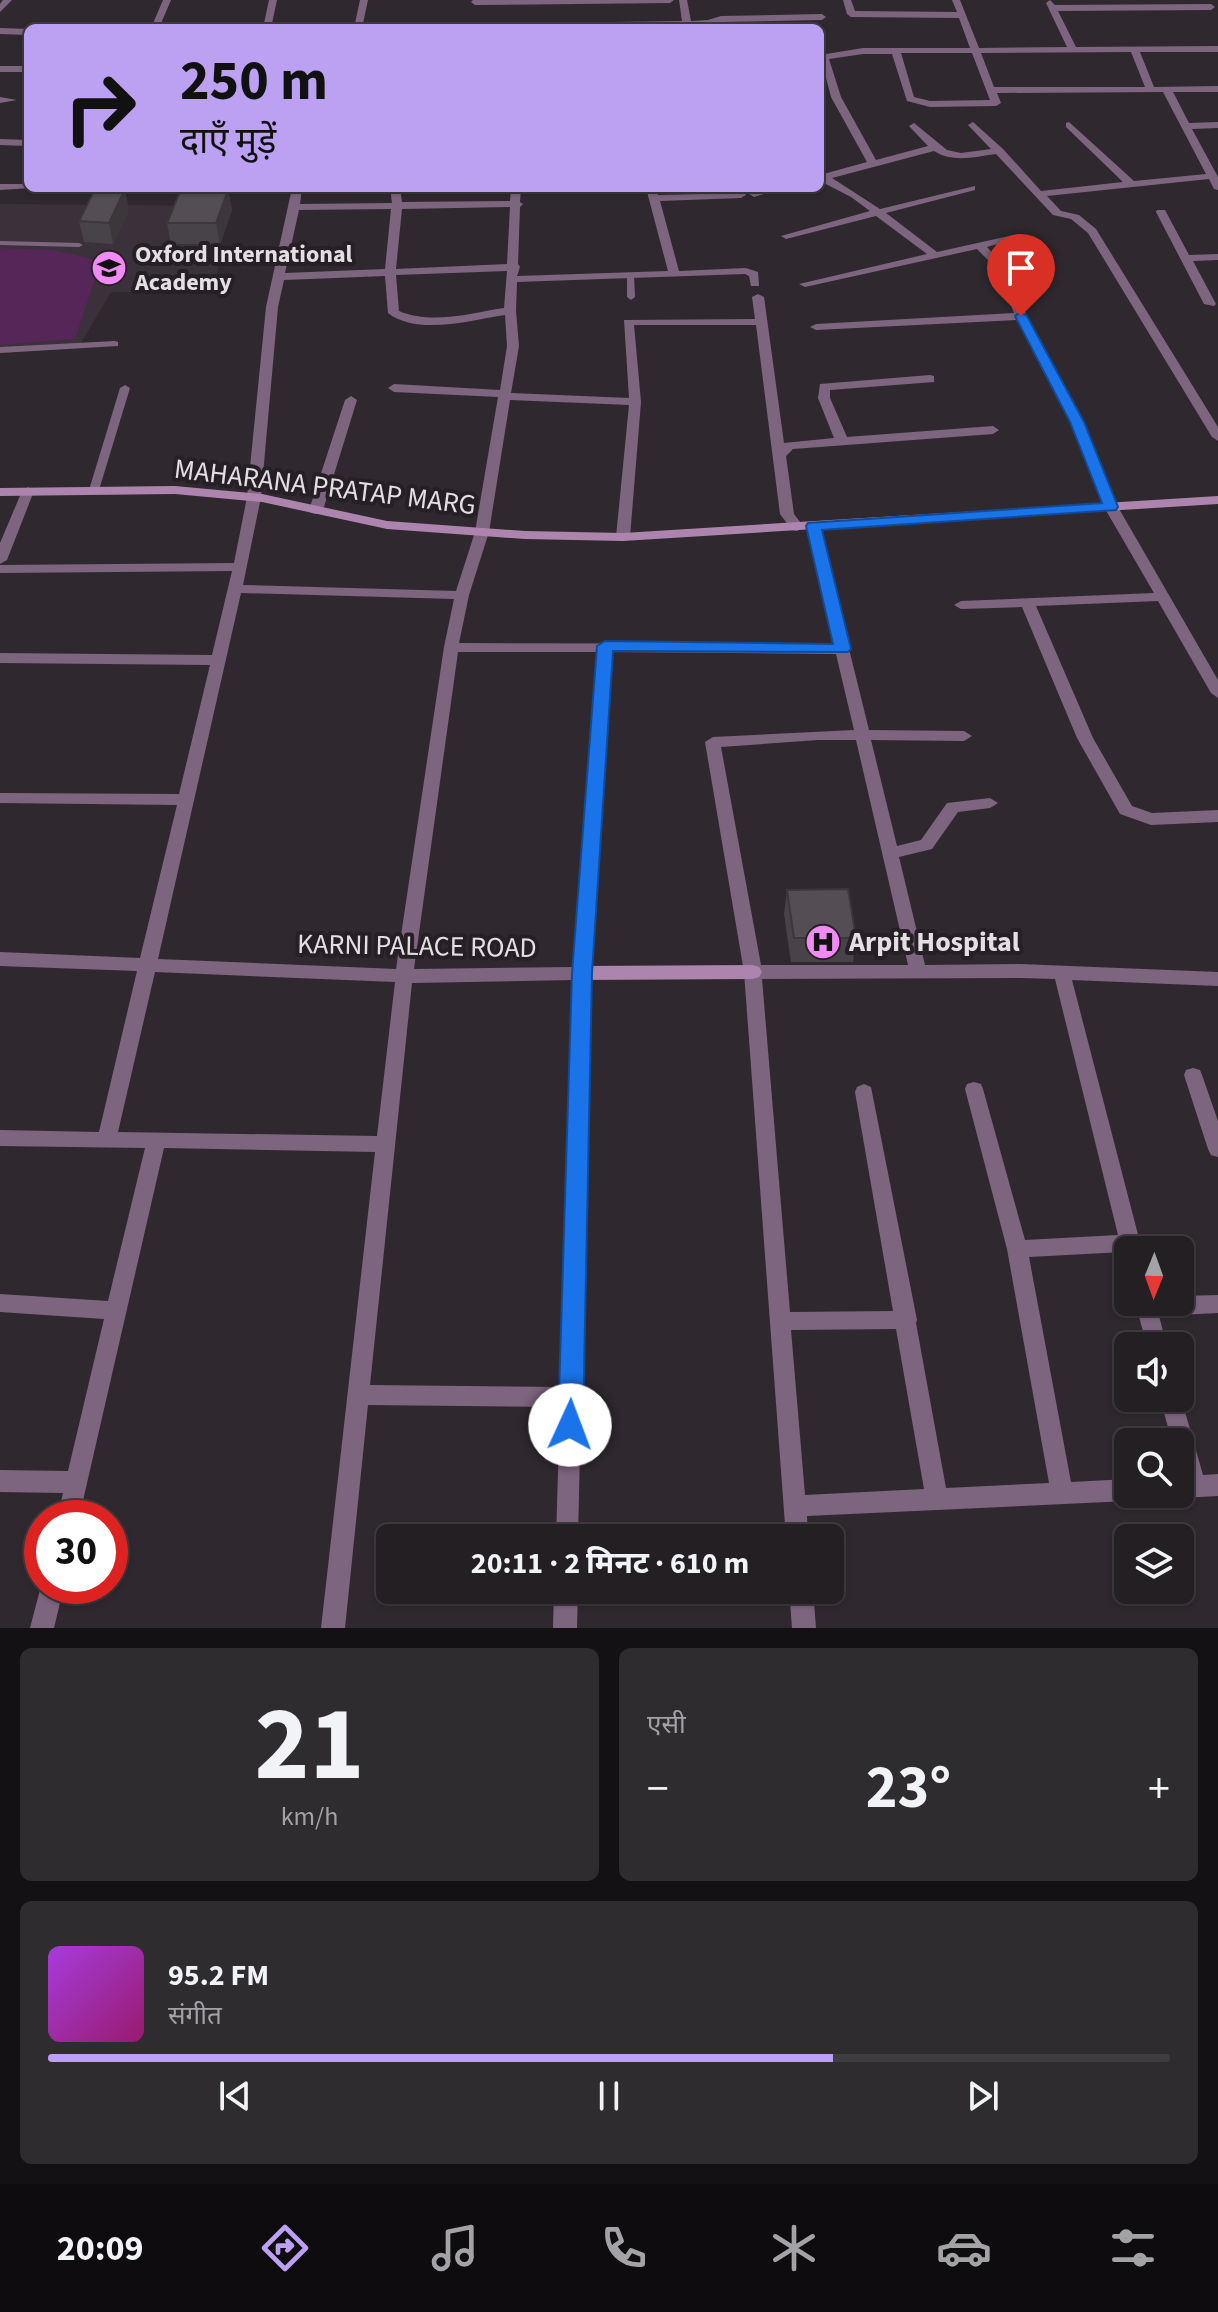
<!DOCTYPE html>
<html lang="hi">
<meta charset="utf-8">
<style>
:root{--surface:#231f23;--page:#2f2c30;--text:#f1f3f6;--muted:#a3a2a6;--line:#403d41;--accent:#bca0f2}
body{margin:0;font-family:"Source Sans 3","Noto Sans Devanagari",sans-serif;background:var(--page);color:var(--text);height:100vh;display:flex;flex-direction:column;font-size:30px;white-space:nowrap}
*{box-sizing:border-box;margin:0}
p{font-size:26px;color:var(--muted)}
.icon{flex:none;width:44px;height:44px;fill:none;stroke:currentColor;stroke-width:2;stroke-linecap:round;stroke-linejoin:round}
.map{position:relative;height:1628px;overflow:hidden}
.side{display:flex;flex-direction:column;gap:20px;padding:20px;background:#131113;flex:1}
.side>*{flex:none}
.top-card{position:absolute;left:24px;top:24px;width:800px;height:168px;border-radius:12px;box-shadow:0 2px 6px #0004,0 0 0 2px var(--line);background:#bca0f2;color:#111;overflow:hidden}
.needle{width:52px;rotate:181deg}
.buttons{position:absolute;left:1114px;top:1236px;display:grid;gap:16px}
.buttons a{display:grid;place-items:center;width:80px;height:80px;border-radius:12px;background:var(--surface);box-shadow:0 2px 6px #0004,0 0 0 2px var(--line);font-size:40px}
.speed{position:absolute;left:24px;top:1500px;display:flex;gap:16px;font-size:40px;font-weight:700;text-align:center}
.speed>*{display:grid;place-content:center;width:104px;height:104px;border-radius:50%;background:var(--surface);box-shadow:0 2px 6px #0004,0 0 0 2px var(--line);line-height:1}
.speed .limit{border:12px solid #d22;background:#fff;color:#111}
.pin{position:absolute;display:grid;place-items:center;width:68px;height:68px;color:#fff;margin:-82px -34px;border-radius:50% 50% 50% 0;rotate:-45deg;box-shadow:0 0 8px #0007}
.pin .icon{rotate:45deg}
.me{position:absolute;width:88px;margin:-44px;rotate:2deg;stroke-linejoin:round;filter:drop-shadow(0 0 6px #0008)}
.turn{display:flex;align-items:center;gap:28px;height:168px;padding:0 24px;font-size:36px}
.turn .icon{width:104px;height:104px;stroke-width:2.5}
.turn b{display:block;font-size:56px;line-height:68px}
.big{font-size:60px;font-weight:700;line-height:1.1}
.side .widget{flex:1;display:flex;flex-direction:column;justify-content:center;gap:12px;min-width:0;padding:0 28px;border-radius:12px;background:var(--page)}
.side .dial{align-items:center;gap:0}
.dial b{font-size:104px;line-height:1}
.song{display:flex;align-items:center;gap:24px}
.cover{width:96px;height:96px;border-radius:12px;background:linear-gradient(135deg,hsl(280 70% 55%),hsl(320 70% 35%))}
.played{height:8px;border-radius:4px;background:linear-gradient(90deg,var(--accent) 70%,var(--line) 70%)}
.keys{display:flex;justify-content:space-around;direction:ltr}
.heat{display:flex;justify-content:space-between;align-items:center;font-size:44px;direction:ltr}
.side .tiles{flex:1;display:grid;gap:20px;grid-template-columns:1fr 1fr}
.widget:last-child{grid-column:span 2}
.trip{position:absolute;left:376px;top:1524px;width:468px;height:80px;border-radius:12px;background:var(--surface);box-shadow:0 2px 6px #0004,0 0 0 2px var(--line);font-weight:700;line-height:80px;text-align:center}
.tab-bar{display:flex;height:128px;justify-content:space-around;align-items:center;background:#0e0c0e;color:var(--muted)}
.tab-bar .icon{width:56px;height:56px}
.tab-bar .selected{color:var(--accent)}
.tab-bar b{font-size:36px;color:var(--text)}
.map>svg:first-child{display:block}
.built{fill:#3b313b}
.green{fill:#552657}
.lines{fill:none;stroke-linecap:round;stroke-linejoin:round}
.lane{fill:#7e657f;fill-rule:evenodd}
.street{fill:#7e657f;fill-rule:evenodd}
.secondary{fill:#ad84ae;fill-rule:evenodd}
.wall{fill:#484348}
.shaded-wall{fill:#3b373b}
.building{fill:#544e54;stroke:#3b373b;stroke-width:2}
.route{fill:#1a73e8;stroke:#114b97;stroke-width:2}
.labels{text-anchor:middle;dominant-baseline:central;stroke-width:8;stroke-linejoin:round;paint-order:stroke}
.far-poi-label{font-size:24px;font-weight:bold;fill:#e3dfe3;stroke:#262026;text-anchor:start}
.street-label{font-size:28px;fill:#e3dfe3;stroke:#262026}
.poi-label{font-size:28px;font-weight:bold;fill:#e3dfe3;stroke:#262026;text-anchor:start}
</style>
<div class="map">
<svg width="1218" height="1628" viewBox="0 0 1218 1628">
<rect width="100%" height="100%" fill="#2f292f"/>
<path class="built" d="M 0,204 L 225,206 L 215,293 L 111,292 L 78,348 L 0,353 Z"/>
<path class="green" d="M 0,248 L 54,250 L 101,261 L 75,339 L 0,345 Z"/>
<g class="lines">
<path class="lane" d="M 0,241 L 79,243 L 83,245 L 79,247 L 0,245 Z
M 627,274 L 634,276 L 635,297 L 631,300 L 627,297 Z
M 115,341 L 118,342 L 118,346 L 0,353 L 0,347 Z
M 125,385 L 130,388 L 99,490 L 97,492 L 91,492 L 89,490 L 120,388 Z"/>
<path class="street" d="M 3,0 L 12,0 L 0,12 L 0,4 Z
M 163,0 L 171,0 L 159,28 L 151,28 Z
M 269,0 L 277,0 L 271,28 L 263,28 Z
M 360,0 L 368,0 L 362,28 L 354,28 Z
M 473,0 L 674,0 L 670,3 L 475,5 L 471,2 Z
M 679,0 L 687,0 L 691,21 L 708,20 L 721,16 L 822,14 L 826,17 L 822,20 L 722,22 L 714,24 L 714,28 L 706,28 L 705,26 L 478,27 L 482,24 L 682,21 Z
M 843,0 L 851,0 L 855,11 L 957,12 L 952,0 L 960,0 L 979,48 L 1067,47 L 1046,3 L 1050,0 L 1055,5 L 1211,4 L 1215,7 L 1211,10 L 1058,11 L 1076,47 L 1218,46 L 1218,52 L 1140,52 L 1154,87 L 1218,86 L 1218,92 L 1173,92 L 1189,123 L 1218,122 L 1218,128 L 1192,129 L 1218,177 L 1218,190 L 1214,189 L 1209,179 L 1047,196 L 1061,211 L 1079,215 L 1096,229 L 1218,427 L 1218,441 L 1212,437 L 1088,233 L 1071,219 L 1053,215 L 996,154 C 974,157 953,163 934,151 L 832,178 L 880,209 L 975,186 L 975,190 L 886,213 L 937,252 L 1018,234 L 1023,237 L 987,247 L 1005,266 L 1027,316 L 1083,422 L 1118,507 L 1218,680 L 1218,698 L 1211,693 L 1158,601 L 1036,606 L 1093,738 L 1132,806 L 1152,813 L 1218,810 L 1218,822 L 1151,825 L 1120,814 L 1077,738 L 1022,607 L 961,609 L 954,605 L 961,601 L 1154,593 L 1104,507 L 1071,422 L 1017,320 L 816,330 L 810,327 L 816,324 L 1014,313 L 995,267 L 977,249 L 805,287 L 799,284 L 927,254 L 876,216 L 786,239 L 781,236 L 870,211 L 851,197 L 820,181 L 820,175 L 867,162 L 831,97 L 820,55 L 863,48 L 970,48 L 959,18 L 851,17 L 847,14 ZM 1131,52 L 1145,87 L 994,87 L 981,53 ZM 901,53 L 972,53 L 990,100 L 930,101 L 914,97 ZM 863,54 L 892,54 L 907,101 L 930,107 L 996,106 L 1001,103 L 997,93 L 1163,92 L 1206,174 L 1134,181 L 1069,122 L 1066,123 L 1066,127 L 1123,182 L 1041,191 L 1003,149 L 973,122 L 968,125 L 991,149 L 961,153 L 947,150 L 914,123 L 909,126 L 928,146 L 876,160 L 841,97 L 829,59 Z
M 0,28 L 28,29 L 28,35 L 0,34 Z
M 0,66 L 28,66 L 28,72 L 0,72 Z
M 0,97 L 17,100 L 0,103 Z
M 0,139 L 28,140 L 28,146 L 0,145 Z
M 0,184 L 28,184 L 28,188 L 32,188 L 0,190 Z
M 65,188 L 227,188 L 222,191 L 70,191 Z
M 292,188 L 302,188 L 300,204 L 392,203 L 390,188 L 400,188 L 402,202 L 510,201 L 511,188 L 521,188 L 520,202 L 523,204 L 520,207 L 518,264 L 520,267 L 517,276 L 668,271 L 646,188 L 656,188 L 658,195 L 745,193 L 746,195 L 741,198 L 660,201 L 679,271 L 746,268 L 758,272 L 759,286 L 751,286 L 749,276 L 745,274 L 517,282 L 516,311 L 519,346 L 511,393 L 629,398 L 624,320 L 755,319 L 752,297 L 758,294 L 764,297 L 784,443 L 834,438 L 818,398 L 820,384 L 930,375 L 934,376 L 934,382 L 830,390 L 830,398 L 847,437 L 993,426 L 999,430 L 993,434 L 793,449 L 786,456 L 794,514 L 804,527 L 797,531 L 792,530 L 780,514 L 756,325 L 634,325 L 641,402 L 630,537 L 623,541 L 616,537 L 629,405 L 510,400 L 489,532 L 469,595 L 459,643 L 834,644 L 806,526 L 813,522 L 818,523 L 869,730 L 964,731 L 972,736 L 964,741 L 871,740 L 897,846 L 921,840 L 947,803 L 990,798 L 998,803 L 990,808 L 958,812 L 932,849 L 899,857 L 925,965 L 1020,964 L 1218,972 L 1218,986 L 1072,980 L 1142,1250 L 1128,1250 L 1128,1257 L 1123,1252 L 1029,1257 L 1071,1482 L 1128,1479 L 1128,1494 L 1137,1494 L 1136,1498 L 1128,1501 L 807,1516 L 808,1538 L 786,1538 L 744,972 L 705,742 L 713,737 L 854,730 L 836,654 L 612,652 L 591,973 L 578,1538 L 556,1538 L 560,1407 L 368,1405 L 345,1628 L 321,1628 L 375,1152 L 164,1148 L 79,1518 L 57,1518 L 63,1493 L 0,1492 L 0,1470 L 68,1471 L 104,1319 L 0,1312 L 0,1294 L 108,1301 L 145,1148 L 0,1146 L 0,1130 L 99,1132 L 137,971 L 0,966 L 0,952 L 140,958 L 177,805 L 0,803 L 0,793 L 179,794 L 210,665 L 0,663 L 0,653 L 212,655 L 232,571 L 0,573 L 0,565 L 234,563 L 247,497 L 266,307 ZM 510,207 L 507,264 L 396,269 L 402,209 ZM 391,209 L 385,269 L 285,273 L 299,210 ZM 507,271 L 504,308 C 471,313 432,325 399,311 L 396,275 ZM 385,276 L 388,313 C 418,336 471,320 505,315 L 507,346 L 500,390 L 394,384 L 388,388 L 394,392 L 498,397 L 475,532 L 456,591 L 243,585 L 261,497 L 278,307 L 284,280 ZM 241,593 L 454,599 L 444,647 L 396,969 L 158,959 ZM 458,652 L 597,652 L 574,967 L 414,969 ZM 818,740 L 856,740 L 908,965 L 761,965 L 721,747 ZM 155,972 L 395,982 L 377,1136 L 118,1132 ZM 1020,978 L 1055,979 L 1118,1235 L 1025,1240 L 983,1089 L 981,1084 L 974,1082 L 967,1084 L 965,1089 L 1007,1249 L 1049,1483 L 946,1488 L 916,1323 L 917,1320 L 871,1087 L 864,1084 L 857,1087 L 855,1092 L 893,1311 L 790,1312 L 762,979 ZM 573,980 L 560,1387 L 370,1385 L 412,983 ZM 896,1329 L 924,1489 L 805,1495 L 791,1330 Z
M 766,188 L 784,188 L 754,197 L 749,194 Z
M 1157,210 L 1165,210 L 1189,255 L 1218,254 L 1218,260 L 1193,261 L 1216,304 L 1214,306 L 1204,304 L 1156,212 Z
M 351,396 L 357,400 L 323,510 L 316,514 L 311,513 L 309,510 L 345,400 Z
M 28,487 L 34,491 L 7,560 L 0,564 L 0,543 L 22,491 Z
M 1193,1068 L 1200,1070 L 1202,1075 L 1218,1121 L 1218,1157 L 1211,1155 L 1208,1149 L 1184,1075 L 1186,1070 Z
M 1218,1295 L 1218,1313 L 1159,1316 L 1167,1346 L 1147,1346 L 1135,1302 L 1180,1302 L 1180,1296 Z
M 1180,1394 L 1203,1475 L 1218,1474 L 1218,1496 L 1180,1498 L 1172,1494 L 1180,1494 L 1180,1442 L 1172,1442 L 1160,1398 L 1180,1398 Z
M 42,1582 L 42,1586 L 64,1586 L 54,1628 L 30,1628 Z
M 554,1590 L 578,1590 L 577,1628 L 553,1628 Z
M 789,1590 L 813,1590 L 816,1628 L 792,1628 Z"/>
<path class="secondary" d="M 175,486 L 262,494 L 387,521 L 525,531 L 623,533 L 1218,496 L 1218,504 L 623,541 L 525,539 L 387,529 L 262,502 L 175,494 L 0,496 L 0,488 Z
M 753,965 L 759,967 L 762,972 L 759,977 L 753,979 L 582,980 L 576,978 L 573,973 L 576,968 L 582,966 Z"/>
</g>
<path class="wall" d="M 228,190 L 232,210 L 220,244 L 171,244 L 167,223 Z
M 129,210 L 113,244 L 84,242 L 79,221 Z
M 787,890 L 856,938 L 853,962 L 791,962 L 784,914 Z"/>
<path class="shaded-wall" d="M 125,189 L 129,210 L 113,244 L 109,223 Z
M 228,190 L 232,210 L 220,244 L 216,223 Z"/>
<path class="building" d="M 95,189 L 125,189 L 109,223 L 79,221 Z
M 181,189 L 228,190 L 216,223 L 167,223 Z
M 848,889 L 856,938 L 794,938 L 787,890 Z"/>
<path class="route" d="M 1021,312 L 1027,316 L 1084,422 L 1118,507 L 1116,510 L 822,530 L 851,649 L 848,652 L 613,651 L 592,973 L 583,1425 L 579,1433 L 570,1437 L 561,1433 L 558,1425 L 572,973 L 597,646 L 605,641 L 833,644 L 806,526 L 808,523 L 1102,503 L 1070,422 L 1015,316 Z"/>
<defs>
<symbol id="school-disc" viewBox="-11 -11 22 22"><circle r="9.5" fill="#f18af4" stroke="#262026"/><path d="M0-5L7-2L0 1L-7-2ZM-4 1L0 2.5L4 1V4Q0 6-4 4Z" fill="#111"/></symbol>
<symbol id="hospital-disc" viewBox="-11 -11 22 22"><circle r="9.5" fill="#f18af4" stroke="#262026"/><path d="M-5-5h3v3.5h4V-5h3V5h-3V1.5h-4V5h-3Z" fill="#111"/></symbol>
</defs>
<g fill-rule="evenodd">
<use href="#school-disc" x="89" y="248" width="40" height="40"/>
<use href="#hospital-disc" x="803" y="922" width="40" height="40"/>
</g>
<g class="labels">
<g class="far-poi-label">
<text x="135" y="254">Oxford International<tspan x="135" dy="28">Academy</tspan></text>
</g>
<g class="street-label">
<text transform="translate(325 487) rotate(7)">MAHARANA PRATAP MARG</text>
<text transform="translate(417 946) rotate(1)">KARNI PALACE ROAD</text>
</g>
<g class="poi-label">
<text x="849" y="942">Arpit Hospital</text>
</g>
</g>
</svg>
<div class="buttons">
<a><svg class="needle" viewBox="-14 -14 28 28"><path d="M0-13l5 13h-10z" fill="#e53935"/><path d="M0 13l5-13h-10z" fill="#a3a2a6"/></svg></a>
<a><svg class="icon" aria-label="sound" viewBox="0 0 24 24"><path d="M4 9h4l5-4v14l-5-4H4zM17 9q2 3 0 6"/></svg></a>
<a><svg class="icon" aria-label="search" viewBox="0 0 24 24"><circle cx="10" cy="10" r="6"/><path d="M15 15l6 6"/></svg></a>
<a><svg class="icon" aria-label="layers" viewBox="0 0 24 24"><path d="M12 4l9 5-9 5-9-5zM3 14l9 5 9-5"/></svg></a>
</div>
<div class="speed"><div class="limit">30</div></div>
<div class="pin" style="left:1021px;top:316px;background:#d93025"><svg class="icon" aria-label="arrive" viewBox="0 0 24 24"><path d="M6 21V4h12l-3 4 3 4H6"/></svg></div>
<svg class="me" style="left:570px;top:1425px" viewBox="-20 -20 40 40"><circle r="19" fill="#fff"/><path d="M0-13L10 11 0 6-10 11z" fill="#1a73e8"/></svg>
<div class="trip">20:11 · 2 मिनट · 610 m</div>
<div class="top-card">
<div class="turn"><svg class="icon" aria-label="right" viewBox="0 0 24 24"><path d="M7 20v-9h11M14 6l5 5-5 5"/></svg><div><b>250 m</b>दाएँ मुड़ें</div></div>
</div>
</div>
<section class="side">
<div class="tiles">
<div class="widget dial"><b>21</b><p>km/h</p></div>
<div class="widget"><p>एसी</p>
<div class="heat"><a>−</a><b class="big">23°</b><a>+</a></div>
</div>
<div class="widget">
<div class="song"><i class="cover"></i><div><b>95.2 FM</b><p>संगीत</p></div></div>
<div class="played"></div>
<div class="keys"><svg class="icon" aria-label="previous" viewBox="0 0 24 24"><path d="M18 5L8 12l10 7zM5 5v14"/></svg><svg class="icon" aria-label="pause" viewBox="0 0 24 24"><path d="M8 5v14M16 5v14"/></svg><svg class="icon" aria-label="next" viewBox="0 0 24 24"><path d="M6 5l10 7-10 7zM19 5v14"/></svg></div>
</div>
</div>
</section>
<nav class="tab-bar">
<b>20:09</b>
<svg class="icon selected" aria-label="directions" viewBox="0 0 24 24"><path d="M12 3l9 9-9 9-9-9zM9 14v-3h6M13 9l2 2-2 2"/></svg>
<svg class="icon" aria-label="music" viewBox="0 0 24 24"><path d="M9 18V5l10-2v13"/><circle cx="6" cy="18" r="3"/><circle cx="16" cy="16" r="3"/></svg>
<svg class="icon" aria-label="phone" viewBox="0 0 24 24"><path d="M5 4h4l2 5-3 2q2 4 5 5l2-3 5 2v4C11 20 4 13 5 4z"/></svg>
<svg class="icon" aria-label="climate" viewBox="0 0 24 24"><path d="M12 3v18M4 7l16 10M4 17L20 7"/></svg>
<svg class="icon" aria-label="car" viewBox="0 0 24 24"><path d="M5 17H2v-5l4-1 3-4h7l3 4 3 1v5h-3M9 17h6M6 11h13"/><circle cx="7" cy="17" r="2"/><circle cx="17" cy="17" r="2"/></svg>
<svg class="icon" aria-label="filters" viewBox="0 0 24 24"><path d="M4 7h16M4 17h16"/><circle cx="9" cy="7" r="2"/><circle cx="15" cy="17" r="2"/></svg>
</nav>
